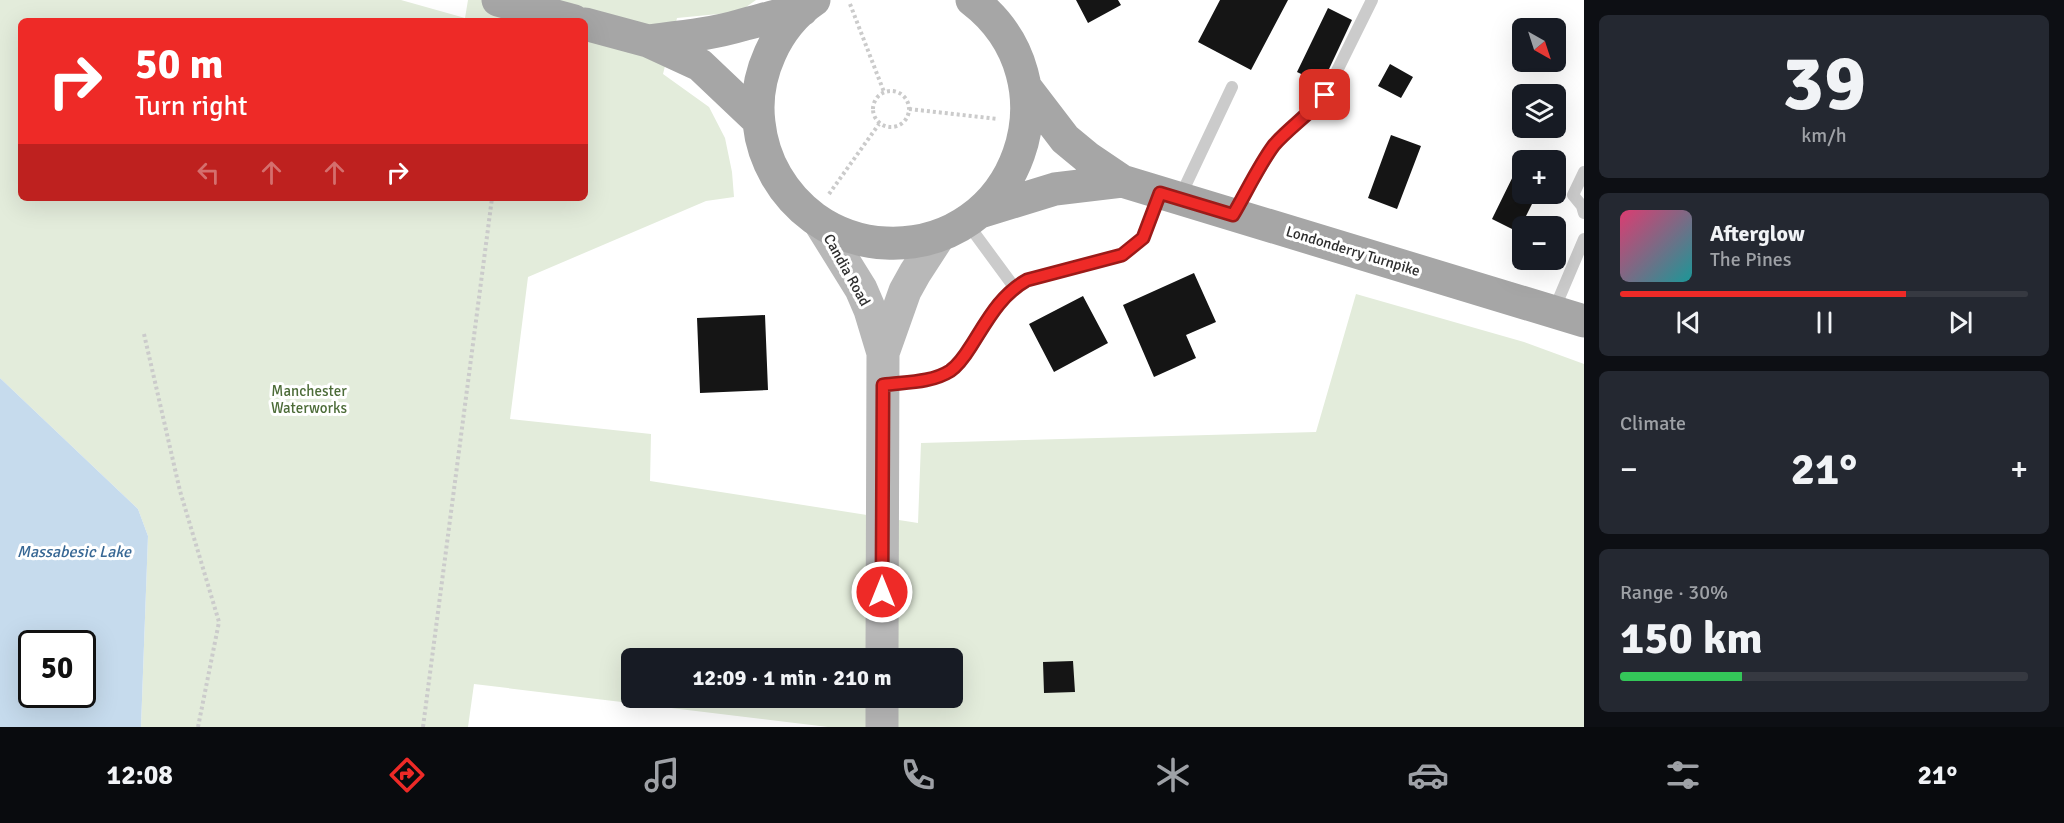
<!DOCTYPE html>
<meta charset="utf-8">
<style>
:root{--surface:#171b24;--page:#242831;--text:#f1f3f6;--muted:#9ea1a6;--line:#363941;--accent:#ee2a27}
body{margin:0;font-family:Signika,sans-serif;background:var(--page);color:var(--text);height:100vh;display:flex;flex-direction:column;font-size:22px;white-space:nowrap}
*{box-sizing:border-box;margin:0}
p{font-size:20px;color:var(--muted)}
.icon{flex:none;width:33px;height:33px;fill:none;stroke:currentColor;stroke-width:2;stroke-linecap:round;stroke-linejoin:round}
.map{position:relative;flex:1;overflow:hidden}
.sheet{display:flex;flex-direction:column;gap:15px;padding:15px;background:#0d0f14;width:480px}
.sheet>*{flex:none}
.hud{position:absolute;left:18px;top:18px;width:570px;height:183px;border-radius:9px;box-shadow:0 6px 24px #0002;background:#ee2a27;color:#fff;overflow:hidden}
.needle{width:39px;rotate:141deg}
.tools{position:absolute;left:1512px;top:18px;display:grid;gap:12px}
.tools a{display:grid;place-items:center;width:54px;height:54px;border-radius:9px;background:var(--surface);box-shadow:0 6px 24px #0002;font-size:30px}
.speed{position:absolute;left:18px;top:630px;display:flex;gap:12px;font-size:30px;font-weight:700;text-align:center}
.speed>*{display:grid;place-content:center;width:78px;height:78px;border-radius:50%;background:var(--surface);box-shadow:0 6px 24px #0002;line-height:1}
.speed .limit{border:3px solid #111;border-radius:9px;background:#fff;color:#111}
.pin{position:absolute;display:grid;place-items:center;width:51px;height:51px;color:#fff;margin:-26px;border-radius:12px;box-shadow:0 3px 9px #0006}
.me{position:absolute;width:66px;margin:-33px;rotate:0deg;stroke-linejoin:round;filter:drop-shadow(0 0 4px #0008)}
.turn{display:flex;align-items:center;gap:21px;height:126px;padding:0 18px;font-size:27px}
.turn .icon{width:78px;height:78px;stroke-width:2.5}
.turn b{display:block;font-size:42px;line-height:51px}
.lanes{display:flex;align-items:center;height:57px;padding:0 18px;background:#0003;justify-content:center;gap:30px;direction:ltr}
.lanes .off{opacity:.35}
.big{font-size:45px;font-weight:700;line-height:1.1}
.sheet .tile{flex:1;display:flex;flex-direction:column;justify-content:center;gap:9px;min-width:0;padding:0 21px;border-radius:9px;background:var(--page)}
.sheet .dial{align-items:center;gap:0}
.dial b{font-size:78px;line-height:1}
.song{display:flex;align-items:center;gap:18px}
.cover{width:72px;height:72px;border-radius:9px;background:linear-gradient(135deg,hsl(340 70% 55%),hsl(180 70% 35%))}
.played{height:6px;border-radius:3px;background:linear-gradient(90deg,var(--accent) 70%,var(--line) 70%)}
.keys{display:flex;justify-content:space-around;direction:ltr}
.heat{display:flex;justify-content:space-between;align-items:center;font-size:33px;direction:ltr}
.charge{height:9px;border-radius:4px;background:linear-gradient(90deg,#34c759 30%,var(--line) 0)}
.trip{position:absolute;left:621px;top:648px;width:342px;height:60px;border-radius:9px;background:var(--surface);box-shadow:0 6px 24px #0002;font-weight:700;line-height:60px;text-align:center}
.menu{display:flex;height:96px;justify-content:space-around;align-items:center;background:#090b0e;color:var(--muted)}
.menu .icon{width:42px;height:42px}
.menu .active{color:var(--accent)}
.menu b{font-size:27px;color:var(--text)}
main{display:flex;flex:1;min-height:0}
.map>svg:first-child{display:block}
.green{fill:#e3ecdb;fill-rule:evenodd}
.water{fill:#c6dbed;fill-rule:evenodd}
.building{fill:#151515}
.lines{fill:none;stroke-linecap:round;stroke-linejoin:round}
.path{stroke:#cbcbcb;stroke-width:4;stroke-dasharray:3 3;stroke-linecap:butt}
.lane{stroke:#cbcbcb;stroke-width:12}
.secondary{stroke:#b8b8b8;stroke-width:33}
.primary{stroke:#a6a6a6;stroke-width:33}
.route-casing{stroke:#9b1b19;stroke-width:15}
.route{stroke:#ee2a27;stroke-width:10}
.labels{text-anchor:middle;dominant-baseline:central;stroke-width:6;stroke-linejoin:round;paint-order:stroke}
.street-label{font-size:15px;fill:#2e2e2e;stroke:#fff}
.park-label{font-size:15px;fill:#4d6c39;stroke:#fff}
.water-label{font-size:16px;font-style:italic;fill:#386895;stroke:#fff}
</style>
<main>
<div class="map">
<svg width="1584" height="727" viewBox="0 0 1584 727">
<rect width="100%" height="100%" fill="#fff"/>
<path class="green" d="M 0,0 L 401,0 L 465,18 L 468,0 L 756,0 L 739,12 L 677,18 L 663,74 L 709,107 L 725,138 L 732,172 L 734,197 L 706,201 L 528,277 L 510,419 L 651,434 L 650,481 L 918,523 L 921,443 L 1316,432 L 1356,294 L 1524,342 L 1584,364 L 1584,727 L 828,727 L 474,684 L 468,727 L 141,727 L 148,536 L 138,509 L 0,378 ZM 21,21 L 585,21 L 585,198 L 21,198 ZM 632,658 L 952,658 L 952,698 L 632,698 Z"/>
<path class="water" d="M 0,378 L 138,509 L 148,536 L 141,727 L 0,727 ZM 32,644 L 82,644 L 82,694 L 32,694 Z"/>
<path class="building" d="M 1076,0 L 1118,0 L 1121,5 L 1088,23 Z
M 1220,0 L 1288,0 L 1251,70 L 1198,42 Z
M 1328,8 L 1352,20 L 1322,84 L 1297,72 Z
M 1390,64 L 1413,77 L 1401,98 L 1378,86 Z
M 1391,135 L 1421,146 L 1397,209 L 1368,198 Z
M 1522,158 L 1522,194 L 1537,194 L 1518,232 L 1492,219 Z
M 1194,273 L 1216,322 L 1186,335 L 1196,358 L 1154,377 L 1123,305 Z
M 1083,296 L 1108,343 L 1054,372 L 1029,324 Z
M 765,315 L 768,390 L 700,393 L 697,318 Z
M 1073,661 L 1075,692 L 1044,693 L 1043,662 Z"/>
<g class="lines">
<path class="path" d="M 850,4 L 884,92
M873 109a18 18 0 1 1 36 0a18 18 0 1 1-36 0Z
M 909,109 L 998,119
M 829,194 L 879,124
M 144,334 L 180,491 L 219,622 L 198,727
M 423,727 L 492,198"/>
<path class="lane" d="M 1584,172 L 1573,195 L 1582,206 L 1584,213
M 1180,197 L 1232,87
M 1234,214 L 1273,147 L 1285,134 L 1313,111 L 1325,95 L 1372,0
M 967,223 L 1014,287
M 1554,310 L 1584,239
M 884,385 C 906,382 935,383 952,369 C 984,343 987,301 1027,280 L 1122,255 L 1143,238 L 1159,194"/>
<path class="secondary" d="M 820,223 L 861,289 L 870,310 L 883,353 L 882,658
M 883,353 L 905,291 L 915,273 L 939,236
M 882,698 L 882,727"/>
<path class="primary" d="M 498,0 L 574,21
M 814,0 C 776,26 753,76 759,123 C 763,161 783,195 814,218 C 835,233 860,242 886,243 C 1019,249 1078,81 972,0
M 585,24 L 648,41 L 700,65 L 758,120
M 648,41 C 680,37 712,34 742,25 C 762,20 781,14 802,10
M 1026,88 L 1065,139 L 1088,158 L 1122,181 L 1584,321
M 980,212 L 1055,189 L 1122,181"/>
</g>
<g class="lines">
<defs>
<path id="route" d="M 882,592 L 883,385 C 905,382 931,383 950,371 C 959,365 966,354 971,346 C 987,321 1000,295 1027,280 L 1122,255 L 1143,238 L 1160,193 L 1233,215 C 1246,193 1259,165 1274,145 C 1290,127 1310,114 1325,95"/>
</defs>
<use href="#route" class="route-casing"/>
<use href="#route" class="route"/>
</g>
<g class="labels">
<g class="street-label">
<text transform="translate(1353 251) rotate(17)">Londonderry Turnpike</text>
<text transform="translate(847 270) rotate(61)">Candia Road</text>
</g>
<g class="park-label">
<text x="309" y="391">Manchester<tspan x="309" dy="17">Waterworks</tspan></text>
</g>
<g class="water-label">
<text x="74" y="552">Massabesic Lake</text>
</g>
</g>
</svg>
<div class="tools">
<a><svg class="needle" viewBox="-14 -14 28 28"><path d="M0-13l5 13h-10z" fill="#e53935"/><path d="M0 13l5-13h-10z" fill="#9ea1a6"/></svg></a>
<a><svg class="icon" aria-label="layers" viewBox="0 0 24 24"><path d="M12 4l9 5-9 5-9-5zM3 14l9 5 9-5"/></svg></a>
<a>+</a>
<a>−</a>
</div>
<div class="speed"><div class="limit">50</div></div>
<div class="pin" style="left:1325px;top:95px;background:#d93025"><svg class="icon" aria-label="arrive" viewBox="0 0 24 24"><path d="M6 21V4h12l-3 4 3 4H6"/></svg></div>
<svg class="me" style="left:882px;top:592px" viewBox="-20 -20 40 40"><circle r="17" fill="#ee2a27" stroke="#fff" stroke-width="3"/><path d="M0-11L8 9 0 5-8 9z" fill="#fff"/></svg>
<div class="trip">12:09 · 1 min · 210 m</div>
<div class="hud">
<div class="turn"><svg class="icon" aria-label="right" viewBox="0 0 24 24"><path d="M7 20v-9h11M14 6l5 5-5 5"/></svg><div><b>50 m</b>Turn right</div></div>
<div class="lanes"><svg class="icon off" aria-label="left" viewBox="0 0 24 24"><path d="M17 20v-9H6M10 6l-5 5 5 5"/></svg><svg class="icon off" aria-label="ahead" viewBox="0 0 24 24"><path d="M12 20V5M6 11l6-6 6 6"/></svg><svg class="icon off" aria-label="ahead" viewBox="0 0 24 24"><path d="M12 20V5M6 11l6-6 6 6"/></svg><svg class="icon" aria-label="right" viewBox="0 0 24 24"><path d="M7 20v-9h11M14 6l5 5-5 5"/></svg></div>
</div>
</div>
<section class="sheet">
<div class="tile dial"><b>39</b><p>km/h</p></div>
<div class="tile">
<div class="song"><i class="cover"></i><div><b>Afterglow</b><p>The Pines</p></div></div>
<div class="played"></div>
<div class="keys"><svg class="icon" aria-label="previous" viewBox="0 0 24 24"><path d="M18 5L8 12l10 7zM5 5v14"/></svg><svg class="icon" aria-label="pause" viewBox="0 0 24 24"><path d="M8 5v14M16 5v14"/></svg><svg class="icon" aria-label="next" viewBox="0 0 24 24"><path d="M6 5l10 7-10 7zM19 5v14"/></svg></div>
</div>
<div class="tile"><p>Climate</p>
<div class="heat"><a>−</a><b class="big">21°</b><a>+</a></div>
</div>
<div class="tile"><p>Range · 30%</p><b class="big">150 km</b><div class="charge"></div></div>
</section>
</main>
<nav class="menu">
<b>12:08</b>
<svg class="icon active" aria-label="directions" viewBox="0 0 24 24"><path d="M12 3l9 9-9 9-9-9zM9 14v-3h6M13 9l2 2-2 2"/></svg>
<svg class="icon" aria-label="music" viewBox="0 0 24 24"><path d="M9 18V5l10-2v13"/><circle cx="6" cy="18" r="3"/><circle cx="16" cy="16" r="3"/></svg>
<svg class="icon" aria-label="phone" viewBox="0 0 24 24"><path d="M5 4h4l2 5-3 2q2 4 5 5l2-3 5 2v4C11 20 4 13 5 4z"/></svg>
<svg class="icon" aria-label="climate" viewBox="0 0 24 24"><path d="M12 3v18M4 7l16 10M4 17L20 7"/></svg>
<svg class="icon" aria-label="car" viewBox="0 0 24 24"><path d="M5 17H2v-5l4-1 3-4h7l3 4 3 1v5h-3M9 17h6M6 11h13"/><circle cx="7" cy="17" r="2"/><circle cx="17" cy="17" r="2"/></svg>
<svg class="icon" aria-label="filters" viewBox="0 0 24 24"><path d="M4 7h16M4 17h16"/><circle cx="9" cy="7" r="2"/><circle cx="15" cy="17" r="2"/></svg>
<b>21°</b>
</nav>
